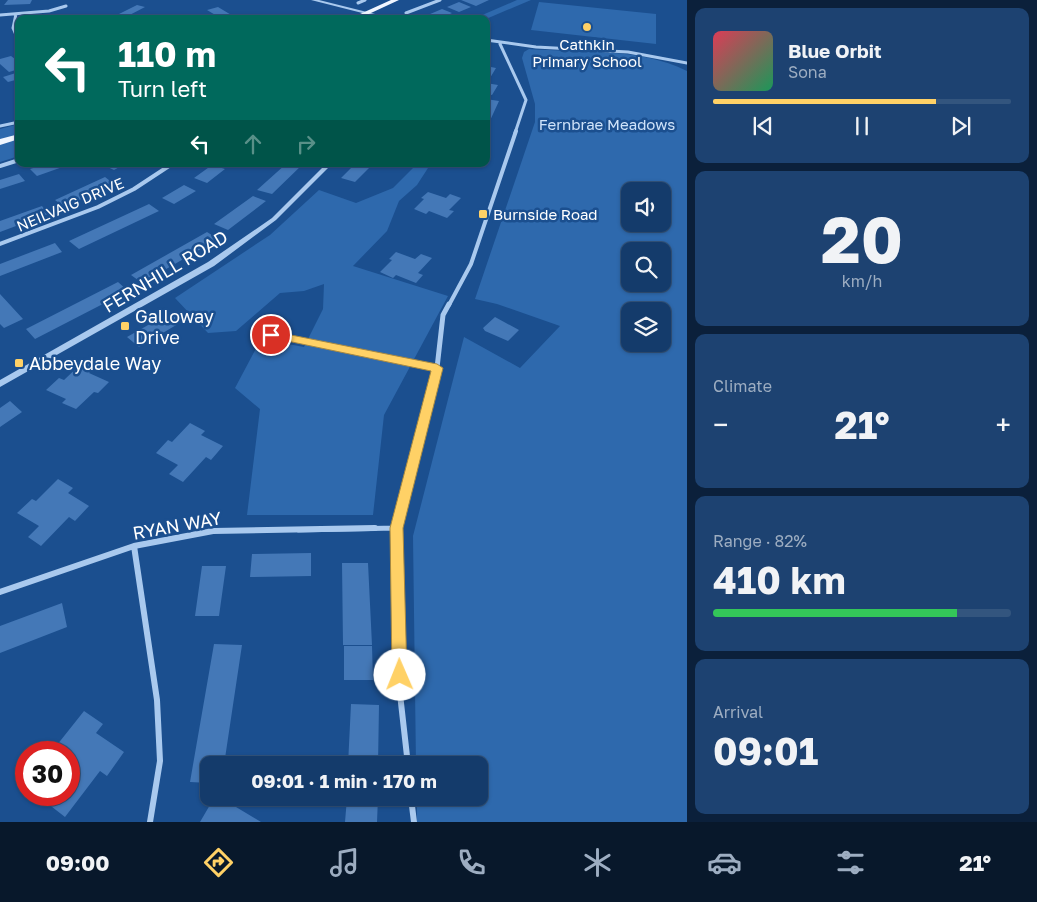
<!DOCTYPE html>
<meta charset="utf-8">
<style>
:root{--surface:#143b6b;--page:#1d4271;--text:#f1f3f6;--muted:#9dadc1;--line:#33557e;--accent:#ffd166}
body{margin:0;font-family:"Golos Text",sans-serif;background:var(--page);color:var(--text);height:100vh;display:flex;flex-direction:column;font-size:19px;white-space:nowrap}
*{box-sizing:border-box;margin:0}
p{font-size:16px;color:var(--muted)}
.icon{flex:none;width:28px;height:28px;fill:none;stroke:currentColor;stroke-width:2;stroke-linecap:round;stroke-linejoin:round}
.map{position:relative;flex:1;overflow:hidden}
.sheet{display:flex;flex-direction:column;gap:8px;padding:8px;background:#0b203b;width:350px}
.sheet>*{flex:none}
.top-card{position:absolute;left:15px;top:15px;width:475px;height:152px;border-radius:10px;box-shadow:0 1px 4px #0004,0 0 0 1px var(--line);background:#00695c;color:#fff;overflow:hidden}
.buttons{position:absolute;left:621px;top:182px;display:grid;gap:10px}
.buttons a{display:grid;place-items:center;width:50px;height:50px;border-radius:10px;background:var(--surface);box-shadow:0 1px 4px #0004,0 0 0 1px var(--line);font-size:25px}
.speed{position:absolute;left:15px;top:741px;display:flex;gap:10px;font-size:25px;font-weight:700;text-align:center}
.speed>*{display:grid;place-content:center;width:65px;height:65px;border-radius:50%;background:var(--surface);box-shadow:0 1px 4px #0004,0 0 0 1px var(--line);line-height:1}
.speed .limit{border:8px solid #d22;background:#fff;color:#111}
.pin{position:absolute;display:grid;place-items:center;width:42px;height:42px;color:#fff;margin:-21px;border:2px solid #fff;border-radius:50%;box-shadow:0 1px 5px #0007}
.me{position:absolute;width:55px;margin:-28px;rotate:359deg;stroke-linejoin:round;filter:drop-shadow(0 0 4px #0008)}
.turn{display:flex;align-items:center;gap:18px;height:105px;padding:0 20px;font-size:22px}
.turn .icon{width:65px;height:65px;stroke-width:2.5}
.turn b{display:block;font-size:35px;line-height:42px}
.lanes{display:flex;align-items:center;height:48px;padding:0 20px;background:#0003;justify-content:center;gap:25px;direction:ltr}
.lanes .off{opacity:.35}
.big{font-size:38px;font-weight:700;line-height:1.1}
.sheet .tile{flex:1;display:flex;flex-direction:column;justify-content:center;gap:8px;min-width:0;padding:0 18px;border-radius:10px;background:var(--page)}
.sheet .dial{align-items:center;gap:0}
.dial b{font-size:65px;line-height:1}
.song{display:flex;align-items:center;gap:15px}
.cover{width:60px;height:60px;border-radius:8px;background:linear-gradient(135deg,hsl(350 70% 55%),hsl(150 70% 35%))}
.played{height:5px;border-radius:2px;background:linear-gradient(90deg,var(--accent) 75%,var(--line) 75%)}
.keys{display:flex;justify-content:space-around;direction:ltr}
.heat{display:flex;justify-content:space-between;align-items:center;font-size:28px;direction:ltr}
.charge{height:8px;border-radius:4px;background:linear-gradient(90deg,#34c759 82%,var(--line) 0)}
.trip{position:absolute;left:200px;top:756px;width:288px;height:50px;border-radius:10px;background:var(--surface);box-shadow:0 1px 4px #0004,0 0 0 1px var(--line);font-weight:700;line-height:50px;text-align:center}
.dock{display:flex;height:80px;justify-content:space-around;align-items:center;background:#08182b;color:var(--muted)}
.dock .icon{width:35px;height:35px}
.dock .current{color:var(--accent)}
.dock b{font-size:22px;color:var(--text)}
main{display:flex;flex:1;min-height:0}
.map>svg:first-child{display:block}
.green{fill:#2e69ad;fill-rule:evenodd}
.building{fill:#4478b7}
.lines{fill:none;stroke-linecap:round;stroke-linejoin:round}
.minor-far3{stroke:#a9c9ee;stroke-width:3}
.minor-far2{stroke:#a9c9ee;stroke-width:4}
.minor-far1{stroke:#a9c9ee;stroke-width:5}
.minor{stroke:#a9c9ee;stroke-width:6}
.tertiary{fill:#a9c9ee;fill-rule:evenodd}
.primary{fill:#f0f6ff;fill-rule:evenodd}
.route{fill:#ffd166;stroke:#a68842}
.poi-dot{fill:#ffd166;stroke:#1b4f8f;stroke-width:2}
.labels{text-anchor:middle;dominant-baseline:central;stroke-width:5;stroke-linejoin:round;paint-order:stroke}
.far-poi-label{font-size:15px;fill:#fff;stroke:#1b4f8f}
.far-park-label{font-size:15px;fill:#cfe3fa;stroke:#1b4f8f}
.far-street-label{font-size:15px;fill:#fff;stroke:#1b4f8f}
.street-label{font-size:18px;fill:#fff;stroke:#1b4f8f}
.poi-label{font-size:18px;fill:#fff;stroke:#1b4f8f;text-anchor:start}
</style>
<main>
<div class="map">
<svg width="687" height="822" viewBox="0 0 687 822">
<rect width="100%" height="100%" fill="#1b4f8f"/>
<path class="green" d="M 517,0 L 531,0 L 486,19 L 473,19 Z
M 539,2 L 656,14 L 656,44 L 531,30 Z
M 529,49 C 581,53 639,47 687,71 L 687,822 L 417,822 L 417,798 L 479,798 L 479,765 L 416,765 L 413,536 L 464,337 L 520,368 L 560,326 L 497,304 L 475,299 L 535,122 L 535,104 L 522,58 L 524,52 ZM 630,191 L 662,191 L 662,224 L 630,224 ZM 630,251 L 662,251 L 662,284 L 630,284 ZM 630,311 L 662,311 L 662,344 L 630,344 Z
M 19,124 L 19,156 L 0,162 L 0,129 Z
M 417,164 L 424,164 L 428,168 L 417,185 L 399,201 L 387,231 L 353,266 L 448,296 L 384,415 L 373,515 L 247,515 L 260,409 L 235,388 L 261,339 L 304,347 L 323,309 L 324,284 L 304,291 L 280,293 L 236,331 L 208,333 L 175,298 L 270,235 L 319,190 L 356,203 L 393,188 Z"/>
<path class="building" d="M 8,0 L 32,0 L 30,4 L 4,5 Z
M 461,0 L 489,0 L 476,6 Z
M 459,2 L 471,7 L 459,12 L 447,7 Z
M 137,5 L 145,7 L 122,19 L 109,19 Z
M 218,7 L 238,19 L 222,19 L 207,10 Z
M 442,9 L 452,13 L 448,15 L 451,16 L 438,19 L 423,17 Z
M 11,56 L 19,62 L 19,69 L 9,72 L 0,64 L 0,59 Z
M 486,66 L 496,68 L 490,78 L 486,77 Z
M 19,72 L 19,79 L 8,82 L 3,77 Z
M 486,83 L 498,85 L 492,95 L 486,94 Z
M 486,99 L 499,101 L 488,125 L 486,124 Z
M 46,164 L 71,164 L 37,176 L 30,169 Z
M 101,164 L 125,164 L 114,170 Z
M 286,164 L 303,164 L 272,194 L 257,190 Z
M 355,164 L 373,164 L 355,182 L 341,178 Z
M 212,165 L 225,169 L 207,183 L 194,178 Z
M 19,174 L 25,181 L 0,189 L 0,180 Z
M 105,177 L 114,184 L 64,207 L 55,200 Z
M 184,185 L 196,191 L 174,204 L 162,198 Z
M 428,192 L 446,198 L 450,194 L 461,198 L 449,210 L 454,211 L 447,218 L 429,211 L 426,214 L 414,209 L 424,199 L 421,198 Z
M 253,196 L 266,201 L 228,230 L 214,224 Z
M 149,204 L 159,211 L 79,249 L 69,241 Z
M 42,206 L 48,214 L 0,232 L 0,221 Z
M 207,232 L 218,239 L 142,283 L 131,275 Z
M 55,243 L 62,252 L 0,276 L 0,264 Z
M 396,252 L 415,259 L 421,254 L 432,258 L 418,273 L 423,275 L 416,283 L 396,275 L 393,278 L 380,272 L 392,260 L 389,259 Z
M 118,282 L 128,291 L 35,339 L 26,329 Z
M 0,294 L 23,319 L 4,328 L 0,324 Z
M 171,312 L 183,321 L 139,347 L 127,337 Z
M 495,317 L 519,330 L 508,341 L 485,331 L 483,328 Z
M 85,360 L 97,365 L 89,373 L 109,382 L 98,393 L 94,392 L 76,409 L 62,403 L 66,399 L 46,390 L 59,378 L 64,380 Z
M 10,401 L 22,412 L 0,427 L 0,408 Z
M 190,423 L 205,431 L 201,435 L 223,446 L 211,460 L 206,457 L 183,482 L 169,474 L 178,465 L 156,453 L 168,440 L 172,442 Z
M 58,479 L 73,488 L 68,493 L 89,506 L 75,521 L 69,517 L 41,546 L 28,537 L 39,526 L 17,513 L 32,499 L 36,501 Z
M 311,553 L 311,576 L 250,577 L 252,554 Z
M 342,563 L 368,563 L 372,645 L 343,645 Z
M 202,566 L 226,566 L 219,616 L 195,616 Z
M 62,603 L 67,627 L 0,653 L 0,626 Z
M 214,644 L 242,645 L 224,765 L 209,765 L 209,783 L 190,782 Z
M 344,646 L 372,646 L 373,680 L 344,680 Z
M 351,704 L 379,705 L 378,765 L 348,765 Z
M 84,711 L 103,724 L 96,733 L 124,752 L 107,776 L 100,771 L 65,817 L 47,803 L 54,795 L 69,795 L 69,752 L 43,752 L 52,741 L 57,745 Z
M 214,798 L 221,798 L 261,822 L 200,822 Z
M 347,798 L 378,798 L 377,822 L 345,822 Z"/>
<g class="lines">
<path class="minor-far3" d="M 358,3 L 365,0
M 406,13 L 440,0
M 16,14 L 13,28 L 19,42
M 0,15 L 49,11 L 66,6
M 190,17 L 193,19
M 486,40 L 536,47 L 628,52 L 687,63
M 500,44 L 526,100 L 515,133
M 0,126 L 19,122"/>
<path class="minor-far2" d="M 0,166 L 19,160
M 0,244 L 98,207 L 134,189 L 172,164
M 449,305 L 471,264 L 516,131"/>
<path class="minor-far1" d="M 271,335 L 437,368
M 298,530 L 396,528
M 396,530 L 437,368 L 443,315 L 449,304"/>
<path class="minor" d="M 396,528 L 400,694 L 408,765
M 134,546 L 157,700 L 160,761 L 150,822
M 0,592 L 134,546 L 213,531 L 375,528
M 411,798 L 414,822"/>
<path class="tertiary" d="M 311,0 L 319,0 L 395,19 L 386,19 Z
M 326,164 L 332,164 L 276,220 L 214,266 L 0,387 L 0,380 L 208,262 L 272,218 Z"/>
<path class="primary" d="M 391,0 L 399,0 L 358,19 L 349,19 Z
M 19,134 L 19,139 L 0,145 L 0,139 Z"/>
</g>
<path class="route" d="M 271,331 L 437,364 L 443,368 L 403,528 L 407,675 L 405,680 L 400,683 L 394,680 L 392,675 L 390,528 L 431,371 L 268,337 L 266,335 L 268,332 Z"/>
<g class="poi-dot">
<circle cx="587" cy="27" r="5"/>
<rect x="478" y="209" width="10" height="10" rx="2.5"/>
<rect x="120" y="321" width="10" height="10" rx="2.5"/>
<rect x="14" y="358" width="10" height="10" rx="2.5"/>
</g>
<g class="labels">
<g class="far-poi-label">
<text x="587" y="44">Cathkin<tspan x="587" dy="17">Primary School</tspan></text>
<text x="493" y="214" text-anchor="start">Burnside Road</text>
</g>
<g class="far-park-label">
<text x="607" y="124">Fernbrae Meadows</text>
</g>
<g class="far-street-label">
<text transform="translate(70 204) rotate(-23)">NEILVAIG DRIVE</text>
</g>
<g class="street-label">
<text transform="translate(165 271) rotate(-31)">FERNHILL ROAD</text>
<text transform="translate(177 525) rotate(-10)">RYAN WAY</text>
</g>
<g class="poi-label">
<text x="135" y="316">Galloway<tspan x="135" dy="21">Drive</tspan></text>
<text x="29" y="363">Abbeydale Way</text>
</g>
</g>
</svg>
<div class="buttons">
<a><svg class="icon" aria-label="sound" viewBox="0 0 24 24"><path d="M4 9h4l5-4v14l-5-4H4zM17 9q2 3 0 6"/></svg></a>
<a><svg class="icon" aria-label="search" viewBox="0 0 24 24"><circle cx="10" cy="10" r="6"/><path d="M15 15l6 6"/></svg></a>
<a><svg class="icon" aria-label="layers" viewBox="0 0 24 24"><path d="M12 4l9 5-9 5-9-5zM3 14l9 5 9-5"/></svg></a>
</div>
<div class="speed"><div class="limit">30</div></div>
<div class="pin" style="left:271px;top:335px;background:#d93025"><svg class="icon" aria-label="arrive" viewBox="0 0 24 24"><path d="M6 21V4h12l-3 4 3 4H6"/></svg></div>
<svg class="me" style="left:400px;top:675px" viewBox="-20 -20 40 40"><circle r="19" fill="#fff"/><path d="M0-13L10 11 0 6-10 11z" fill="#ffd166"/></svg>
<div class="trip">09:01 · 1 min · 170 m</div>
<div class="top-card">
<div class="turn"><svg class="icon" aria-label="left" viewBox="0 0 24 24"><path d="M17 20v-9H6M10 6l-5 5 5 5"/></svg><div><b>110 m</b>Turn left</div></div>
<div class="lanes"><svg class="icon" aria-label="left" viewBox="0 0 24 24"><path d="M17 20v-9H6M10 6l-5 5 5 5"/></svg><svg class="icon off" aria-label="ahead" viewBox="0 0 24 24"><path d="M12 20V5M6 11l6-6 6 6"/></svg><svg class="icon off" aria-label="right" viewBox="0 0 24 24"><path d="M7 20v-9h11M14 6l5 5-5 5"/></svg></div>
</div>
</div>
<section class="sheet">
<div class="tile">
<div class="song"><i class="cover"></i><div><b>Blue Orbit</b><p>Sona</p></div></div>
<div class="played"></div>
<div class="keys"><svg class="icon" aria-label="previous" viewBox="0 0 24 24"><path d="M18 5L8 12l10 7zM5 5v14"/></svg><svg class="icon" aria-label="pause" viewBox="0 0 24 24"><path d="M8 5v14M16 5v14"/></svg><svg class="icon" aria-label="next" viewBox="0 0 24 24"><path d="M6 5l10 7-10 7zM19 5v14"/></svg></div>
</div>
<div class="tile dial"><b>20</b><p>km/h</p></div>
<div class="tile"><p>Climate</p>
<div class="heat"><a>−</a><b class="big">21°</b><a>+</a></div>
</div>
<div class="tile"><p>Range · 82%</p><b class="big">410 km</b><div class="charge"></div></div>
<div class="tile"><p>Arrival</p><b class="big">09:01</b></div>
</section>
</main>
<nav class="dock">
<b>09:00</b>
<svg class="icon current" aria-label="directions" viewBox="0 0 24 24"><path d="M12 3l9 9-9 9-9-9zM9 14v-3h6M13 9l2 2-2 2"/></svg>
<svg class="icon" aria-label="music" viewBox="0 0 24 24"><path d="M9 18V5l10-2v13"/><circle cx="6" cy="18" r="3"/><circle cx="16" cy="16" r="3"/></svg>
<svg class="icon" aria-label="phone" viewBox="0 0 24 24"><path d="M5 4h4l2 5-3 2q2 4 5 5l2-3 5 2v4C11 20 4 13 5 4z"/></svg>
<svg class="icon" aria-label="climate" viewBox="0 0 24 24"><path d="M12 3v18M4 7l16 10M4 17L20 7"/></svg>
<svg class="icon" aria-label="car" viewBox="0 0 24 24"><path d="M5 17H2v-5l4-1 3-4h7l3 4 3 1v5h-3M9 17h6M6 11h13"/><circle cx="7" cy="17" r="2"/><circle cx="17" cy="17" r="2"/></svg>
<svg class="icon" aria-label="filters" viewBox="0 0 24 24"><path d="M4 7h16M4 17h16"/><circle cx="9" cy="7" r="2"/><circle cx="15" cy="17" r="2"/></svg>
<b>21°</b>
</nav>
